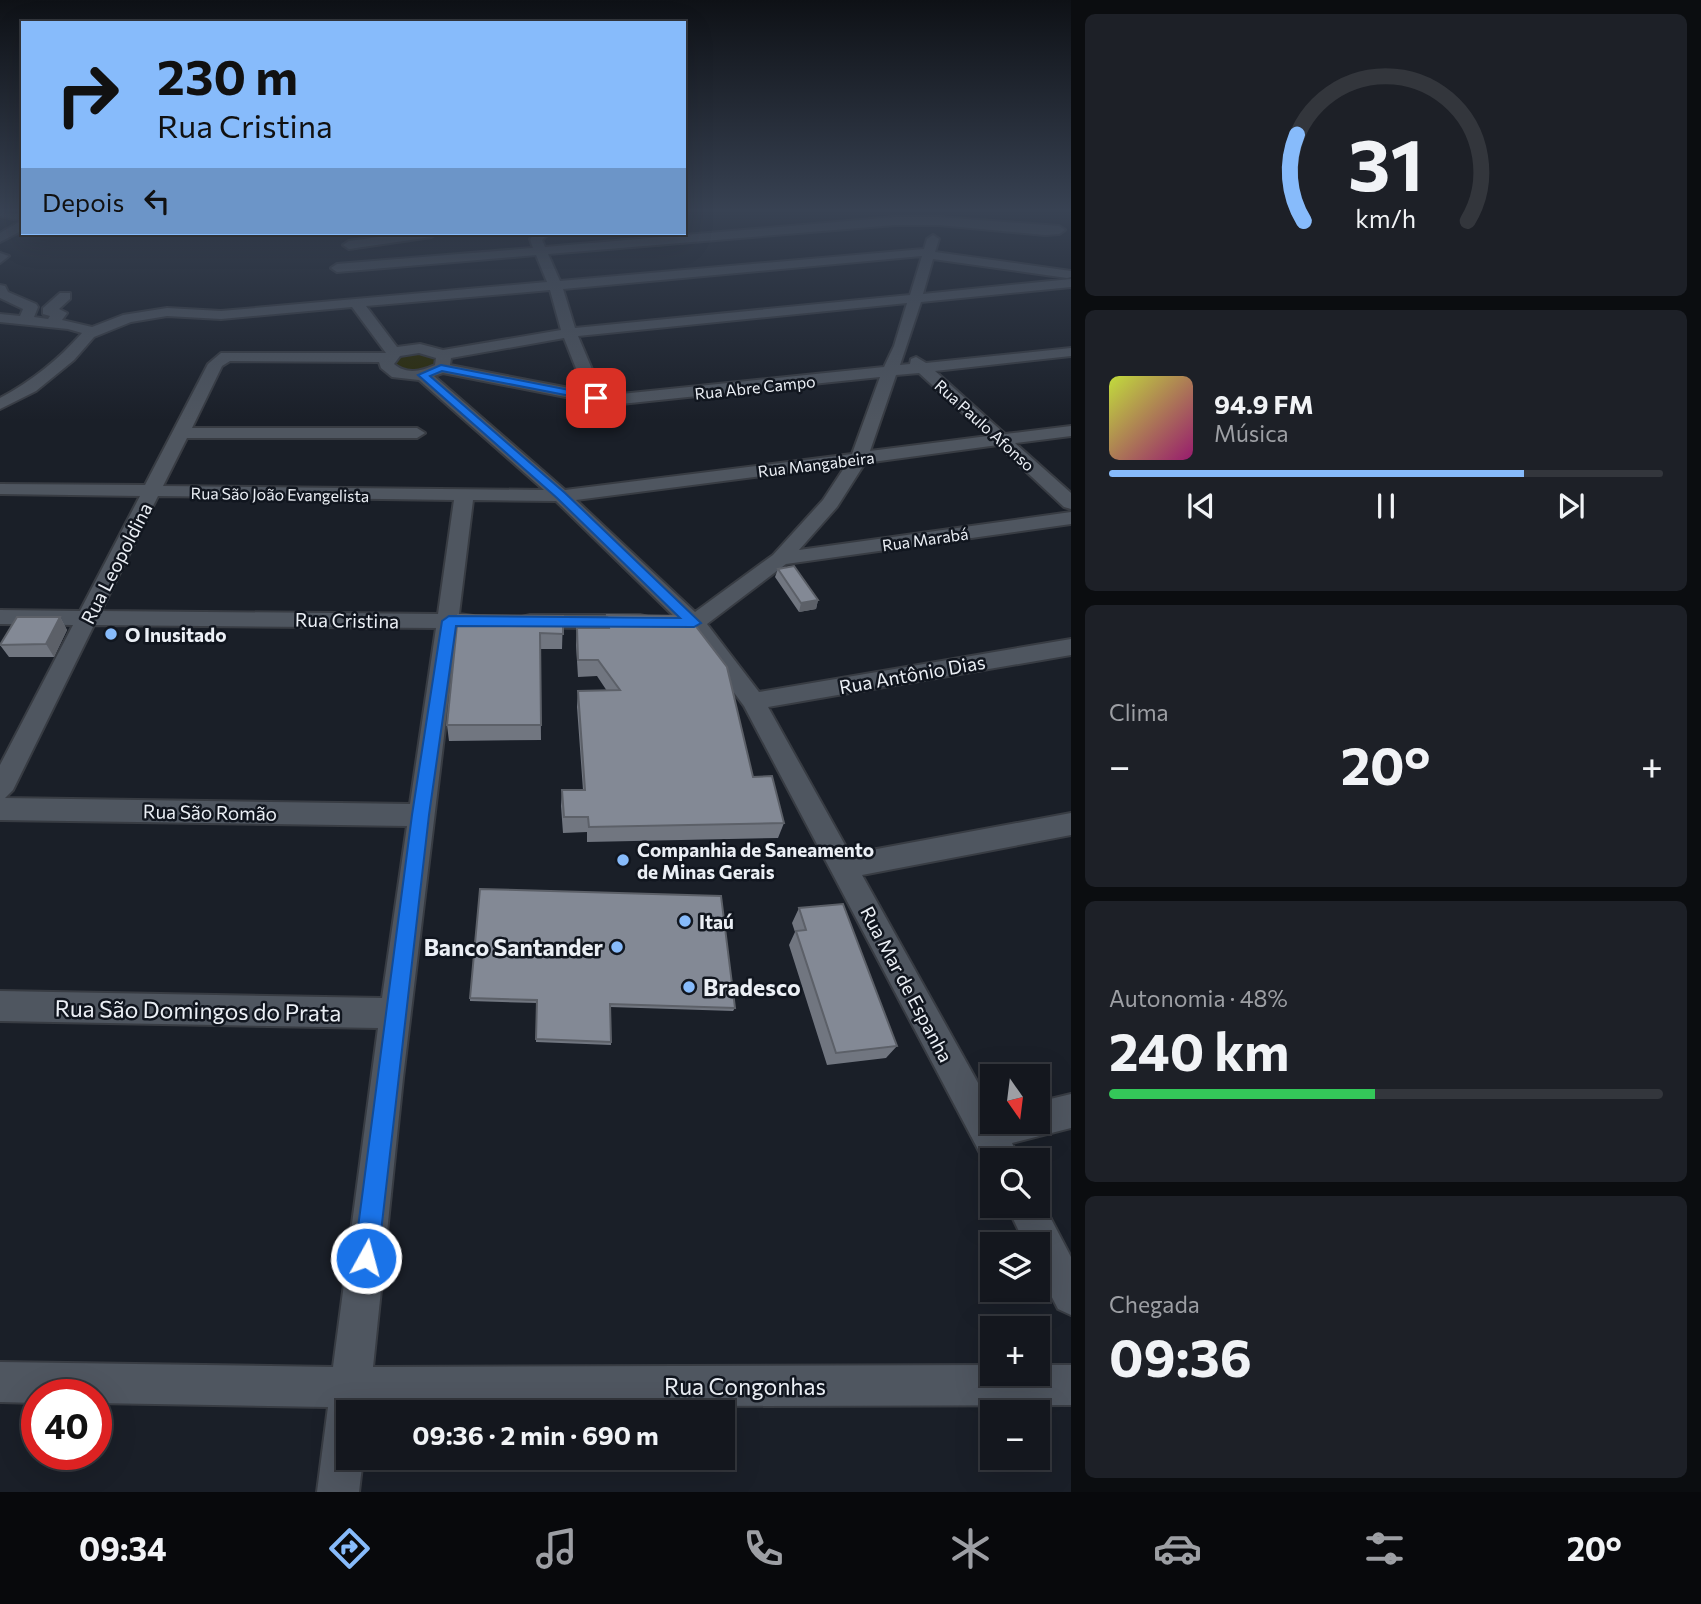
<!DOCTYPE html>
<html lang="pt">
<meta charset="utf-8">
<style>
:root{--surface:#14171e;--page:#1d2027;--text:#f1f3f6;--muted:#9d9fa4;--line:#33363c;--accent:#87bbfb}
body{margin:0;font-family:Commissioner,sans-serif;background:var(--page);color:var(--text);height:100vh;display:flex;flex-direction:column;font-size:26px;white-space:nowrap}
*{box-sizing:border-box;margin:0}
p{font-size:23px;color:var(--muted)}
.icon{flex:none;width:38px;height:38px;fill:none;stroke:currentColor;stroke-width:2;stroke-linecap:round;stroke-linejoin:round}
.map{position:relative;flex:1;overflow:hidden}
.sheet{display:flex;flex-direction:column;gap:14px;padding:14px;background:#0b0d10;width:630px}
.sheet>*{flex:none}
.banner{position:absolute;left:21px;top:21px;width:665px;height:214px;border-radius:0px;box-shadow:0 7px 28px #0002,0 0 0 2px var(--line);background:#87bbfb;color:#111;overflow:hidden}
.needle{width:46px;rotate:166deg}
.controls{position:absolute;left:980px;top:1064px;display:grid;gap:14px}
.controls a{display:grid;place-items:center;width:70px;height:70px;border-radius:0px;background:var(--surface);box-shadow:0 7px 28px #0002,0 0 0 2px var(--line);font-size:35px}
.speed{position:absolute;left:21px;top:1379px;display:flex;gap:14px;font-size:35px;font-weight:700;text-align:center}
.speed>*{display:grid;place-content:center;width:91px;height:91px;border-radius:50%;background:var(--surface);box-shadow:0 7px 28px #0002,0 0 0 2px var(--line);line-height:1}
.speed .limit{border:10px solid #d22;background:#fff;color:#111}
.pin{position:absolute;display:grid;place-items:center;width:60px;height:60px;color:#fff;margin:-30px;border-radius:14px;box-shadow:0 4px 10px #0006}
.me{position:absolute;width:77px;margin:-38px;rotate:7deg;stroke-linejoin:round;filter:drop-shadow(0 0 5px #0008)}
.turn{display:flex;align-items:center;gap:24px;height:147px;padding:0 21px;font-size:32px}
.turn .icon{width:91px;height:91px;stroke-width:2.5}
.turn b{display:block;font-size:49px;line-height:60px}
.then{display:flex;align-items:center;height:66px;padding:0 21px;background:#0003;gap:14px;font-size:26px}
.big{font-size:52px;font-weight:700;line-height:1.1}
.sheet .widget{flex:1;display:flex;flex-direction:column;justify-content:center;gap:10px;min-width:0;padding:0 24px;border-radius:10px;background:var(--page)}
.sheet .dial{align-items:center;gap:0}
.dial svg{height:182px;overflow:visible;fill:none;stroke:var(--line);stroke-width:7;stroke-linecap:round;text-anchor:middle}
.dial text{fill:var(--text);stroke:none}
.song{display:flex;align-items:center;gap:21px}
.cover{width:84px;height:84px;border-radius:10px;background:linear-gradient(135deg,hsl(70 70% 55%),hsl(320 70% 35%))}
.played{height:7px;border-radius:4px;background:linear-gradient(90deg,var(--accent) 75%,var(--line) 75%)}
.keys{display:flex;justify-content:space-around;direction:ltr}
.heat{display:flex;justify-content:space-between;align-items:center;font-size:38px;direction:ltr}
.charge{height:10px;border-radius:5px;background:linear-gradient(90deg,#34c759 48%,var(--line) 0)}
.trip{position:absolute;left:336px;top:1400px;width:399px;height:70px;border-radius:0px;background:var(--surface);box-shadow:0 7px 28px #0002,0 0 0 2px var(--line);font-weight:700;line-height:70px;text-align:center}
.tabs{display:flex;height:112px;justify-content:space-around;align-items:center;background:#08090c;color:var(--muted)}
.tabs .icon{width:49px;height:49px}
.tabs .on{color:var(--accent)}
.tabs b{font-size:32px;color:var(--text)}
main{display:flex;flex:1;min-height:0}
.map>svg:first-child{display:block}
.green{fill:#2b2b05}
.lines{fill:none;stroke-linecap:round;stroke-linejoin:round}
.minor-casing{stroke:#383c43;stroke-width:4}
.minor{fill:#4f5660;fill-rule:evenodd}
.wall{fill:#717680}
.shaded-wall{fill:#5c6068}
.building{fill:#838995;stroke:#5c6068;stroke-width:2}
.route{fill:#1a73e8;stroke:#114b97;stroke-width:2}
.poi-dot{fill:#87bbfb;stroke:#11161f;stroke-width:2.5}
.labels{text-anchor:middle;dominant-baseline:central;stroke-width:5;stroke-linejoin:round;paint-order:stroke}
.far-street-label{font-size:16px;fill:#ebeff5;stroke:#11161f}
.street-label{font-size:19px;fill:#ebeff5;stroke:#11161f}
.poi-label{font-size:19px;font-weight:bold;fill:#ebeff5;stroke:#11161f;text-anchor:start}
.near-poi-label{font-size:23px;font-weight:bold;fill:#ebeff5;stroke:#11161f;text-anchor:end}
.near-street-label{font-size:23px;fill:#ebeff5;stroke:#11161f}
</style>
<main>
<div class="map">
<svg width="1071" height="1492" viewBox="0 0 1071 1492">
<rect width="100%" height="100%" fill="#1a1f28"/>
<path class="green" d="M 406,351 L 439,355 L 433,371 L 396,372 L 390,359 Z"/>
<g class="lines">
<defs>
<path id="minor" d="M 0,212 L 23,214 L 23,221 L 0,216 Z
M 895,217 L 939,217 L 1059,226 L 1065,230 L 1059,234 L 1045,235 L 939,225 L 895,225 L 548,254 L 560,281 L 924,249 L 927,239 L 933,235 L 939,239 L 935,252 L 1071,271 L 1071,277 L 1067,278 L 933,259 L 923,294 L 1071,279 L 1071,287 L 921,302 L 900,365 L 910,364 L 911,359 L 916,357 L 926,363 L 1071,348 L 1071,356 L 935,371 L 1005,434 L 1071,426 L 1071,436 L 1015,443 L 1071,493 L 1071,509 L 1064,507 L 998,445 L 865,463 L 837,507 L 799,550 L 1071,512 L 1071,524 L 786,564 L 707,624 L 759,692 L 1071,639 L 1071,655 L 768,707 L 850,854 L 1071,813 L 1071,835 L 862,875 L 992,1108 L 992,1122 L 1038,1122 L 1038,1102 L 1071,1094 L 1071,1128 L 1012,1143 L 1019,1160 L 992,1160 L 992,1173 L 990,1172 L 744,706 L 686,628 L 556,501 L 473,500 L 459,614 L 473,616 L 476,621 L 473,626 L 457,628 L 403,1078 L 373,1367 L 992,1365 L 992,1374 L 1038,1374 L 1038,1365 L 1071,1365 L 1071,1405 L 368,1407 L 368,1412 L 348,1412 L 348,1458 L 363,1458 L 359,1492 L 317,1492 L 328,1407 L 96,1403 L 96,1395 L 37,1395 L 37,1403 L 0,1402 L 0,1362 L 333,1367 L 378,1028 L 0,1021 L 0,991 L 382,998 L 407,826 L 0,820 L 0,765 L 73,625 L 0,624 L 0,610 L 80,611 L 140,496 L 0,494 L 0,484 L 145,485 L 208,364 L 221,353 L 386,353 L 352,307 L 221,319 L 167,316 L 131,322 L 94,337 L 74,360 L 36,391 L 0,409 L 0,398 C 32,381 58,360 82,333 L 68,329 L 0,322 L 0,314 L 20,316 L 23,309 L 0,298 L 0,285 L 5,286 L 8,292 L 36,304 L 38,307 L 34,317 L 48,319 L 50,316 L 43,314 L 43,308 L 60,293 L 70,293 L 70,299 L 59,309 L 67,313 L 62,320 L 92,327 L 123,315 L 167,308 L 221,311 L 547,282 L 536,255 L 337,272 L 331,268 L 337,264 L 533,248 L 530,239 L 536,233 L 549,233 L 542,240 L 545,247 ZM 922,256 L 910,295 L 575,328 L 563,289 ZM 550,290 L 561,330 L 443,350 L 420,344 L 397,347 L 366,306 ZM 907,303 L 894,346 L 884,367 L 621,394 L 602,393 L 578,336 ZM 564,338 L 585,391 L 450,365 L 451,358 ZM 419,353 L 436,358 L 435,365 C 421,371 407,375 394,364 L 400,356 ZM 230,361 L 379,362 L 381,368 L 392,377 L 419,380 L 544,490 L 163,486 L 187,438 L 417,438 L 425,433 L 417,428 L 192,428 L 222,366 ZM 443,373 L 596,403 L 621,404 L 880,377 L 852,454 L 565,490 L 434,376 ZM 919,373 L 988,436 L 870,451 L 896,375 ZM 846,465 L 823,500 L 773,555 L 695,612 L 576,500 ZM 158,496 L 454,500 L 438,614 L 101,611 ZM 94,625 L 436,628 L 410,804 L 5,798 L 13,790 Z
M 19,222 L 23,222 L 23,230 L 0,242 L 0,233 Z
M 408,233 L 437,233 L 431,237 L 349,249 L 343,245 L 349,241 Z
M 0,253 L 9,256 L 0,263 Z
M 530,615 L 640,615 L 648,617 L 651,622 L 648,627 L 640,629 L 522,627 L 519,622 L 522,617 Z
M 1038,1194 L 1071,1257 L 1071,1315 L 1058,1309 L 1038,1270 L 1038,1244 L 1025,1244 L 1007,1206 L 1038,1206 Z"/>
</defs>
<use href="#minor" class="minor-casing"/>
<use href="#minor" class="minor"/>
</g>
<path class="wall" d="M 778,569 L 818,600 L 816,609 L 799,612 L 775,577 Z
M 458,615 L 563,616 L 562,649 L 540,649 L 541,740 L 449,741 L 447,725 Z
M 607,615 L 753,777 L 784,823 L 778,838 L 587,842 L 587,832 L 563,833 L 561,806 L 562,790 L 583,790 L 577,707 L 578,691 L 607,691 L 597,676 L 578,677 L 576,645 L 577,628 L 606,628 Z
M 60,617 L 67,630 L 54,657 L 9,657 L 0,645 Z
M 799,908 L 897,1046 L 886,1058 L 827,1065 L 789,945 L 795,932 L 792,923 Z
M 470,998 L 735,1008 L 733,1011 L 610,1007 L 611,1045 L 536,1042 L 537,1003 L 470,1001 Z"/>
<path class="shaded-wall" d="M 818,600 L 816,609 L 799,612 L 801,603 Z
M 60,617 L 67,630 L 54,657 L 46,644 Z"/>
<path class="building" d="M 794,566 L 818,600 L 801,603 L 778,569 Z
M 458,615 L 563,616 L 563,634 L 540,633 L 541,725 L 447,725 Z
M 607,615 L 688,616 L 727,667 L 753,777 L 772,776 L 784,823 L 589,827 L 588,817 L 564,817 L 562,790 L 585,790 L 578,691 L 620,690 L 598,660 L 578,660 L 577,628 L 609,628 Z
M 17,617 L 60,617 L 46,644 L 0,645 Z
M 480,889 L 721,896 L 735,1008 L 610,1004 L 611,1042 L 536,1039 L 537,1000 L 470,998 Z
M 843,904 L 897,1046 L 836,1053 L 796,931 L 806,930 L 799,908 Z"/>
<linearGradient id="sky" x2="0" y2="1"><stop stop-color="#0e1116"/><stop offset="0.5" stop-color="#384253"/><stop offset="1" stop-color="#384253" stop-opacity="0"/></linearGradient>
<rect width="1071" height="421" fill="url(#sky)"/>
<path class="route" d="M 441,365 L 600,396 L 601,398 L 596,401 L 442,371 L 430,376 L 565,493 L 701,623 L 694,627 L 456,626 L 429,815 L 378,1258 L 375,1267 L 366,1270 L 358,1267 L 354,1258 L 412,815 L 442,621 L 449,616 L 680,618 L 557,498 L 418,375 Z"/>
<g class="poi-dot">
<circle cx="111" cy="634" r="7"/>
<circle cx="623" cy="860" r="7"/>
<circle cx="685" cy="921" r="7"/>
<circle cx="617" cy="947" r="7"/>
<circle cx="689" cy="987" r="7"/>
</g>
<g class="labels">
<g class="far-street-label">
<text transform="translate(755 387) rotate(-6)">Rua Abre Campo</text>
<text transform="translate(985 425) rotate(42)">Rua Paulo Afonso</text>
<text transform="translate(816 464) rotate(-7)">Rua Mangabeira</text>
<text transform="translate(280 494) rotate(1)">Rua São João Evangelista</text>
<text transform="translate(925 539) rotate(-8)">Rua Marabá</text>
</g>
<g class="street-label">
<text transform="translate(116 563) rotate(-63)">Rua Leopoldina</text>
<text transform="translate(347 620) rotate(1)">Rua Cristina</text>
<text transform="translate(912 674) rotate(-10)">Rua Antônio Dias</text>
<text transform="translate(210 812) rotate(1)">Rua São Romão</text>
<text transform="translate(907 984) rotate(62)">Rua Mar de Espanha</text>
</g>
<g class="poi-label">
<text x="125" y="634">O Inusitado</text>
<text x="637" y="849">Companhia de Saneamento<tspan x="637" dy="22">de Minas Gerais</tspan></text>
<text x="699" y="921">Itaú</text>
</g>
<g class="near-poi-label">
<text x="603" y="947">Banco Santander</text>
<text x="703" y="987" text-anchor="start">Bradesco</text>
</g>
<g class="near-street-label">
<text transform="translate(198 1010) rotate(1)">Rua São Domingos do Prata</text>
<text x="745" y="1386">Rua Congonhas</text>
</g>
</g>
</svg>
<div class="controls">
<a><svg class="needle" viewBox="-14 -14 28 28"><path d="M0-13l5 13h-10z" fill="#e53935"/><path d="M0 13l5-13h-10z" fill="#9d9fa4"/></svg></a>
<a><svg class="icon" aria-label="search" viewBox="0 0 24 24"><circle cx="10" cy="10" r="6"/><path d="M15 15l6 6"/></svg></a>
<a><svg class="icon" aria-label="layers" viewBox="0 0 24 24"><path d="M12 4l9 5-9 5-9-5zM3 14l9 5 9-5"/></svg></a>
<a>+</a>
<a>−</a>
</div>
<div class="speed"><div class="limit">40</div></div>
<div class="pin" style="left:596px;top:398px;background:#d93025"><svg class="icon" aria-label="arrive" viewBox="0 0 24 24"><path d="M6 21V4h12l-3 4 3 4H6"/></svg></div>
<svg class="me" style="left:366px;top:1258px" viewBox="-20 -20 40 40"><circle r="17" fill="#1a73e8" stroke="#fff" stroke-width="3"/><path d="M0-11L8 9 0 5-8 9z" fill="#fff"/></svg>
<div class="trip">09:36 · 2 min · 690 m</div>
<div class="banner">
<div class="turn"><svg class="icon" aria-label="right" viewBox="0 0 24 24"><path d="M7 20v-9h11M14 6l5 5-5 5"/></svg><div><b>230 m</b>Rua Cristina</div></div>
<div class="then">Depois<svg class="icon" aria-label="left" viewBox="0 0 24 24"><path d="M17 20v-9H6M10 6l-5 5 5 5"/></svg></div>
</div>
</div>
<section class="sheet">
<div class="widget dial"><svg viewBox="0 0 100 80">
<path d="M14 69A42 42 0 1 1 86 69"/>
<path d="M14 69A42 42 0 0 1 11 31" stroke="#87bbfb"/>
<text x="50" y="56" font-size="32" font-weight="700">31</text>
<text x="50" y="72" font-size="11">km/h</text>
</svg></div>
<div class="widget">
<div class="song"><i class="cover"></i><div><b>94.9 FM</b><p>Música</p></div></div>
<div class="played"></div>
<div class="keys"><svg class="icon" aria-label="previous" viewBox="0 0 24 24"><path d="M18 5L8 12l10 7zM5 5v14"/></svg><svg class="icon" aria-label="pause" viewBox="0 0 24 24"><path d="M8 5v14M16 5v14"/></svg><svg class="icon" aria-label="next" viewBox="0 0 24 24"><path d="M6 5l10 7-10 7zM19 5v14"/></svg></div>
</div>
<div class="widget"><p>Clima</p>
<div class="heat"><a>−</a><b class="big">20°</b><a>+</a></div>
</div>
<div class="widget"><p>Autonomia · 48%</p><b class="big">240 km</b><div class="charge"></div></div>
<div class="widget"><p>Chegada</p><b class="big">09:36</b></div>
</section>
</main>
<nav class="tabs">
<b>09:34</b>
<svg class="icon on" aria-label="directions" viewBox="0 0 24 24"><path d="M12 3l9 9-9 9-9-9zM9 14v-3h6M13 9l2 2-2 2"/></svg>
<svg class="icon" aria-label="music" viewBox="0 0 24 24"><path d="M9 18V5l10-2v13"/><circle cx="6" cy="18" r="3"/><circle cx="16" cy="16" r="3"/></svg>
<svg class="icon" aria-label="phone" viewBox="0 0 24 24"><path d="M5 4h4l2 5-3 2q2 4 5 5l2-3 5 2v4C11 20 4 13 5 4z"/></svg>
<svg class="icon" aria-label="climate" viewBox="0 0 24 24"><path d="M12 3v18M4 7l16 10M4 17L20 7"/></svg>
<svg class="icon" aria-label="car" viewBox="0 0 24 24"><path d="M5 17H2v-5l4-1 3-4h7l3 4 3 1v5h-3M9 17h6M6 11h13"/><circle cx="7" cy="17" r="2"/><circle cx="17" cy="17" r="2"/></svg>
<svg class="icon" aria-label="filters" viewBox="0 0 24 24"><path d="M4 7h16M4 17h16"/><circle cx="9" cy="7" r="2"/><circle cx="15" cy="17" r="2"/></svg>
<b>20°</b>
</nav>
